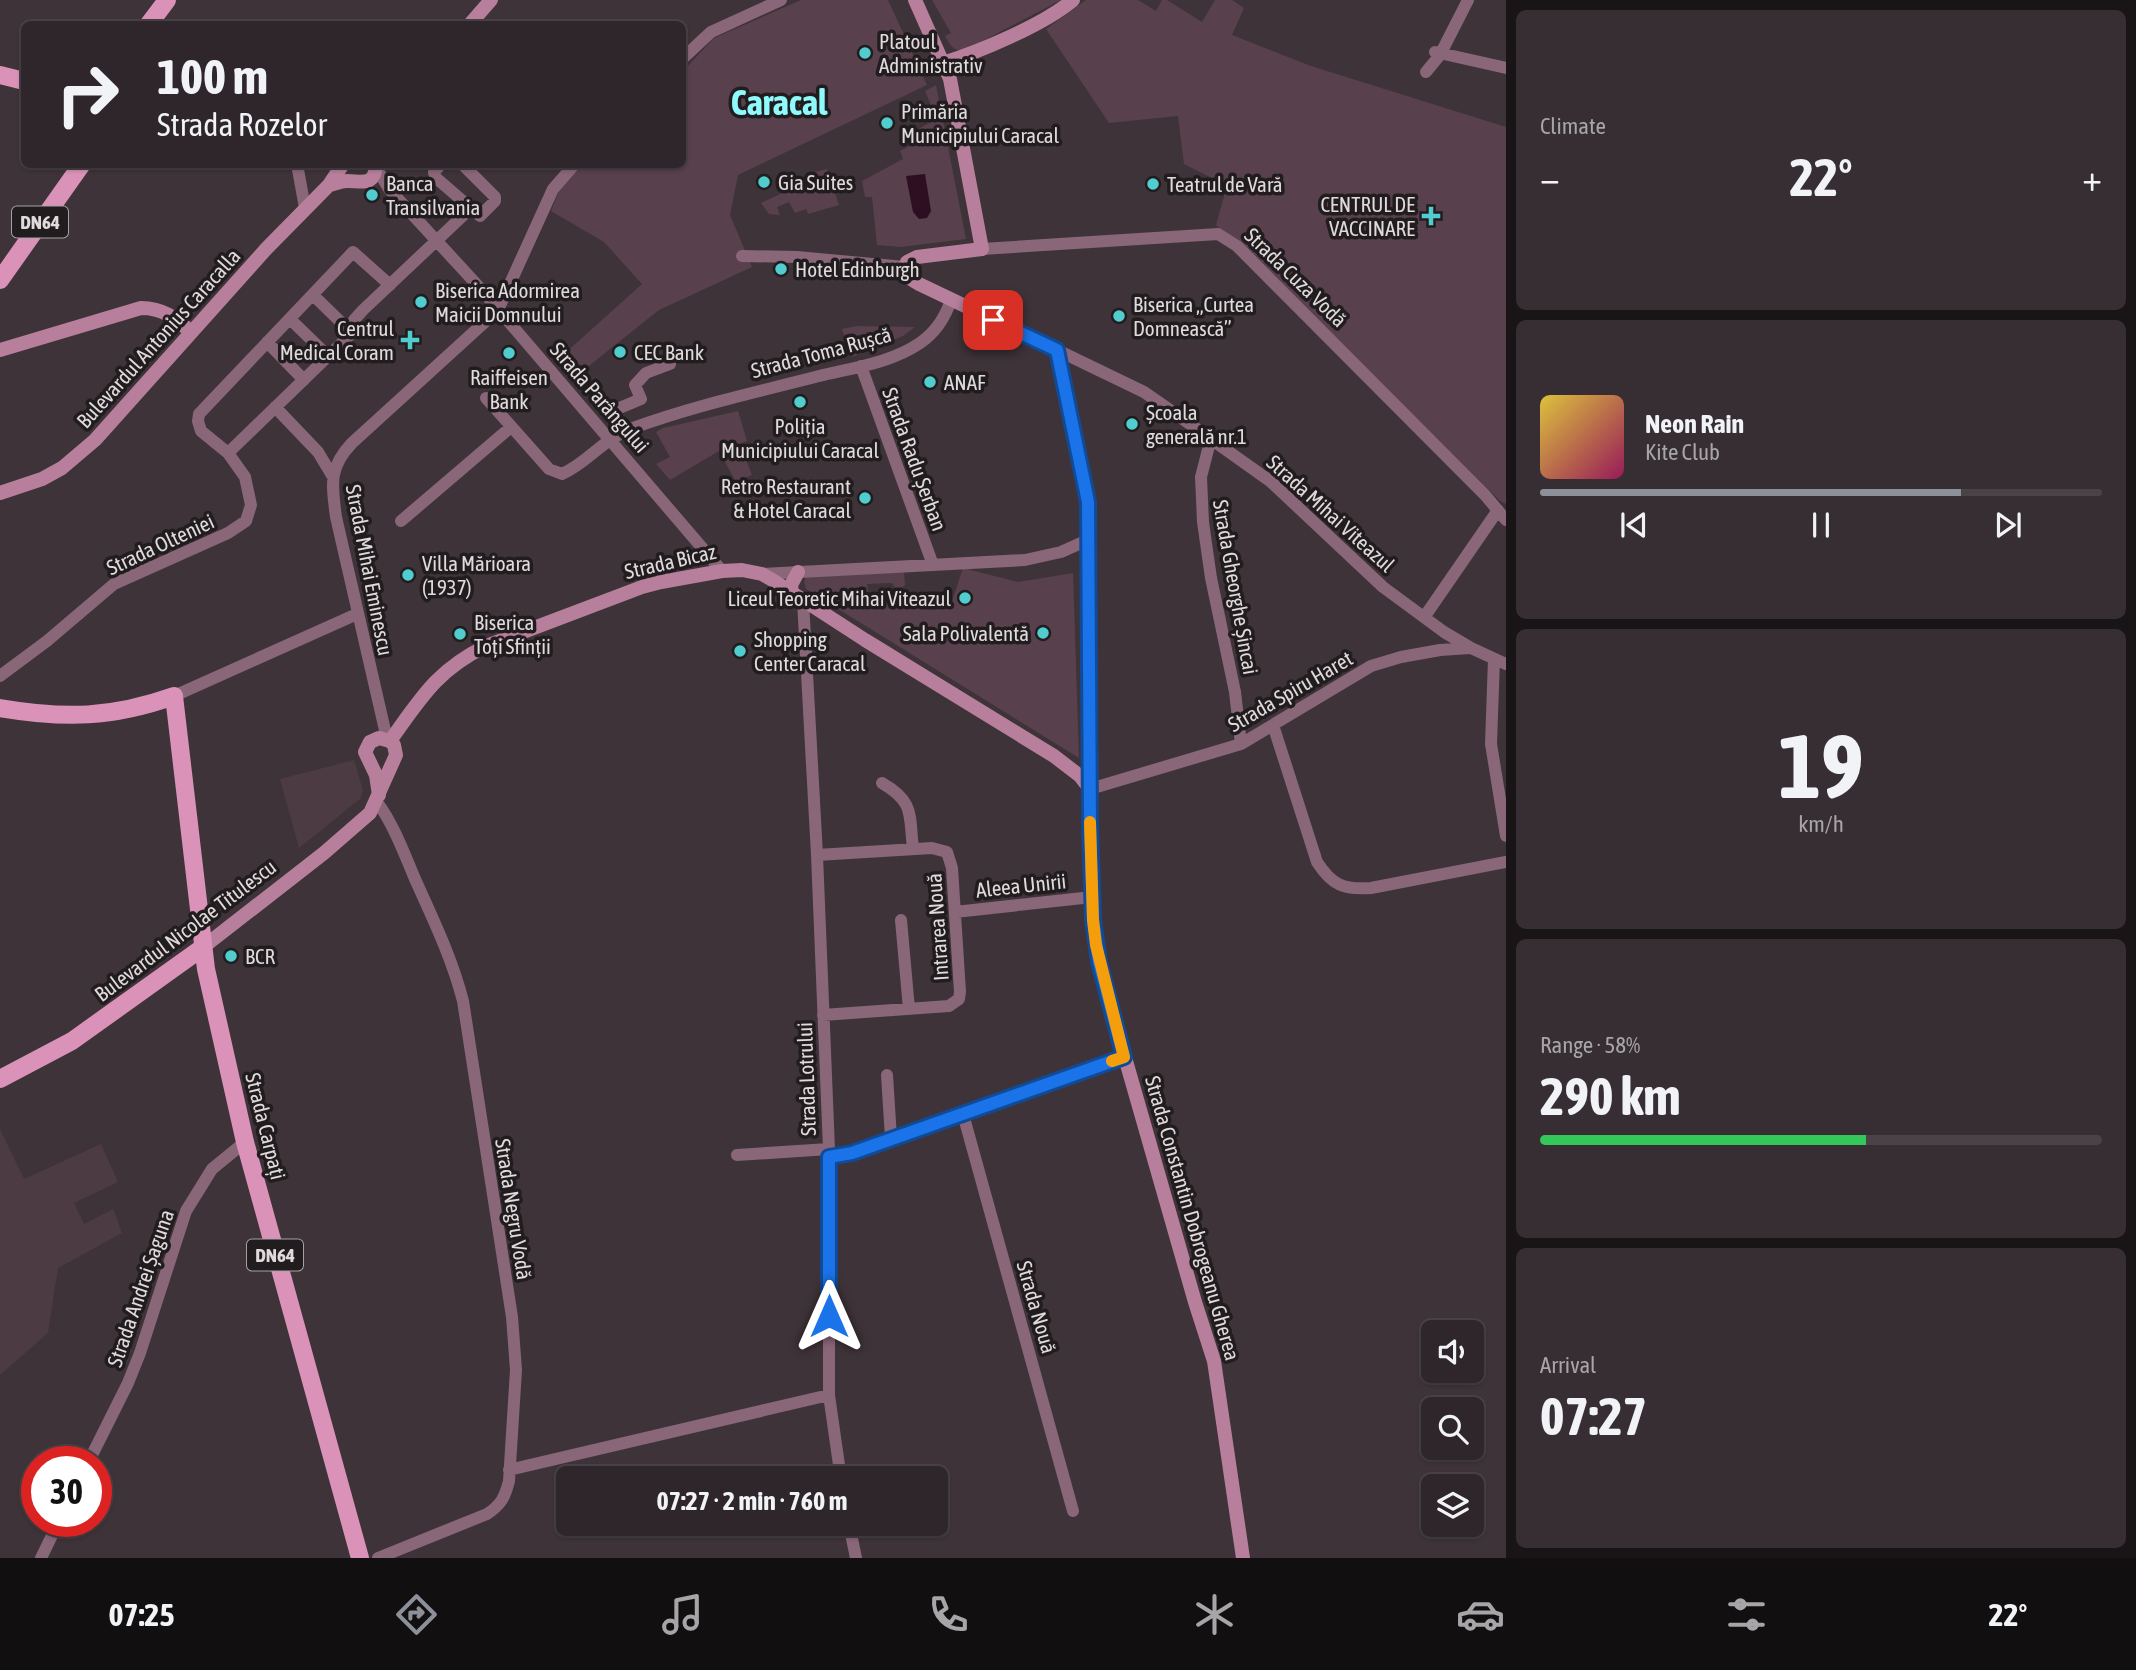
<!DOCTYPE html>
<meta charset="utf-8">
<style>
:root{--surface:#2e262a;--page:#362e32;--text:#f1f3f6;--muted:#a7a5a8;--line:#494347;--accent:#8c9099}
body{margin:0;font-family:"Asap Condensed",sans-serif;background:var(--page);color:var(--text);height:100vh;display:flex;flex-direction:column;font-size:26px;white-space:nowrap}
*{box-sizing:border-box;margin:0}
p{font-size:23px;color:var(--muted)}
.icon{flex:none;width:38px;height:38px;fill:none;stroke:currentColor;stroke-width:2;stroke-linecap:round;stroke-linejoin:round}
.map{position:relative;flex:1;overflow:hidden}
.side{display:flex;flex-direction:column;gap:10px;padding:10px;background:#191517;width:630px}
.side>*{flex:none}
.banner{position:absolute;left:21px;top:21px;width:665px;height:147px;border-radius:10px;box-shadow:0 2px 5px #0004,0 0 0 2px var(--line);background:#2e262a;color:var(--text);overflow:hidden}
.buttons{position:absolute;left:1421px;top:1320px;display:grid;gap:14px}
.buttons a{display:grid;place-items:center;width:63px;height:63px;border-radius:10px;background:var(--surface);box-shadow:0 2px 5px #0004,0 0 0 2px var(--line);font-size:35px}
.speed{position:absolute;left:21px;top:1446px;display:flex;gap:14px;font-size:35px;font-weight:700;text-align:center}
.speed>*{display:grid;place-content:center;width:91px;height:91px;border-radius:50%;background:var(--surface);box-shadow:0 2px 5px #0004,0 0 0 2px var(--line);line-height:1}
.speed .limit{border:10px solid #d22;background:#fff;color:#111}
.pin{position:absolute;display:grid;place-items:center;width:60px;height:60px;color:#fff;margin:-30px;border-radius:14px;box-shadow:0 4px 10px #0006}
.me{position:absolute;width:77px;margin:-38px;rotate:0deg;stroke-linejoin:round;filter:drop-shadow(0 0 5px #0008)}
.turn{display:flex;align-items:center;gap:24px;height:147px;padding:0 21px;font-size:32px}
.turn .icon{width:91px;height:91px;stroke-width:2.5}
.turn b{display:block;font-size:49px;line-height:60px}
.big{font-size:52px;font-weight:700;line-height:1.1}
.side .card{flex:1;display:flex;flex-direction:column;justify-content:center;gap:10px;min-width:0;padding:0 24px;border-radius:10px;background:var(--page)}
.side .dial{align-items:center;gap:0}
.dial b{font-size:91px;line-height:1}
.song{display:flex;align-items:center;gap:21px}
.cover{width:84px;height:84px;border-radius:10px;background:linear-gradient(135deg,hsl(50 70% 55%),hsl(330 70% 35%))}
.played{height:7px;border-radius:4px;background:linear-gradient(90deg,var(--accent) 75%,var(--line) 75%)}
.keys{display:flex;justify-content:space-around;direction:ltr}
.heat{display:flex;justify-content:space-between;align-items:center;font-size:38px;direction:ltr}
.charge{height:10px;border-radius:5px;background:linear-gradient(90deg,#34c759 58%,var(--line) 0)}
.trip{position:absolute;left:556px;top:1466px;width:392px;height:70px;border-radius:10px;background:var(--surface);box-shadow:0 2px 5px #0004,0 0 0 2px var(--line);font-weight:700;line-height:70px;text-align:center}
.tab-bar{display:flex;height:112px;justify-content:space-around;align-items:center;background:#120f11;color:var(--muted)}
.tab-bar .icon{width:49px;height:49px}
.tab-bar .selected{color:var(--accent)}
.tab-bar b{font-size:32px;color:var(--text)}
main{display:flex;flex:1;min-height:0}
.map>svg:first-child{display:block}
.built{fill:#4d3b44}
.green{fill:#58404c}
.water{fill:#2e0f21}
.lines{fill:none;stroke-linecap:round;stroke-linejoin:round}
.street{stroke:#896678;stroke-width:12}
.secondary{stroke:#b77f9c;stroke-width:14}
.primary{stroke:#da92b8;stroke-width:18}
.route-casing{stroke:#114b97;stroke-width:18}
.route{stroke:#1a73e8;stroke-width:12}
.slow{stroke:#f59e0b;stroke-width:12}
.poi-dot{fill:#52cdcf;stroke:#211d1f;stroke-width:2.5}
.labels{text-anchor:middle;dominant-baseline:central;stroke-width:7;stroke-linejoin:round;paint-order:stroke}
.shield{fill:#211d1f;stroke:#a7a1a4;stroke-width:2}
.shield-label{font-size:19px;font-weight:bold;fill:#e1dadd}
.poi-label{font-size:21px;fill:#e1dadd;stroke:#211d1f;text-anchor:start}
.street-label{font-size:21px;fill:#e1dadd;stroke:#211d1f}
.town-label{font-size:35px;font-weight:bold;fill:#8efafb;stroke:#211d1f}
</style>
<main>
<div class="map">
<svg width="1506" height="1558" viewBox="0 0 1506 1558">
<rect width="100%" height="100%" fill="#3e3338"/>
<path class="built" d="M 354,760 L 363,790 L 361,798 L 299,848 L 280,779 Z
M 0,1129 L 24,1179 L 101,1144 L 118,1182 L 74,1203 L 84,1224 L 113,1209 L 122,1233 L 58,1268 L 48,1333 L 0,1375 Z"/>
<path class="green" d="M 801,0 L 888,0 L 927,85 L 738,175 L 730,215 L 752,267 L 659,310 L 580,373 L 563,355 L 642,284 L 604,242 L 551,211 L 560,189 L 583,165 L 682,164 L 683,71 L 714,38 Z
M 932,0 L 1061,0 L 965,50 C 952,51 951,46 945,36 L 951,33 Z
M 1086,0 L 1138,0 L 1156,11 L 1162,0 L 1167,0 L 1202,22 L 1215,0 L 1232,0 L 1244,8 L 1232,35 L 1311,66 L 1506,127 L 1506,504 L 1500,501 L 1238,240 L 1223,232 L 1216,225 L 1225,193 L 1216,180 L 1184,164 L 1178,116 L 1109,123 L 1046,29 Z
M 936,85 L 966,239 L 901,247 L 877,245 L 872,197 L 865,197 L 862,181 L 903,159 L 900,151 L 921,140 L 916,130 L 937,119 L 925,91 Z
M 827,169 L 839,205 L 808,214 L 806,209 L 795,213 L 789,202 L 777,207 L 780,215 L 769,214 L 761,203 L 816,177 L 815,172 Z
M 857,326 L 915,327 L 903,336 L 852,357 L 842,329 Z
M 738,411 L 747,441 L 740,444 L 752,475 L 736,482 L 719,451 L 670,480 L 656,464 L 670,457 L 656,432 L 663,428 Z
M 963,568 L 1018,582 L 1073,573 L 1079,758 L 806,589 L 804,582 L 806,576 L 904,571 L 905,585 L 899,590 L 895,588 L 892,583 L 867,584 L 870,604 L 952,601 Z"/>
<path class="water" d="M 925,174 L 931,211 L 927,218 L 919,219 L 913,212 L 906,176 Z"/>
<g class="lines">
<path class="street" d="M 1435,52 L 1506,68
M 682,59 L 711,32 L 781,0
M 1426,72 L 1440,55 L 1468,0
M 297,164 L 305,208
M 441,164 L 434,172 L 435,177 L 480,216 L 495,201 L 495,197 L 462,164
M 377,169 L 389,189 L 479,287 L 722,571
M 982,249 L 1218,234 L 1237,246 L 1485,495 L 1506,520
M 742,256 L 797,257 L 905,267
M 313,295 L 352,333
M 290,319 L 328,356
M 267,342 L 304,380
M 1057,350 L 1144,392 L 1180,417 L 1270,481 L 1383,587 L 1444,632 L 1471,648 L 1506,664
M 861,366 L 933,565
M 486,398 L 549,469 L 562,474 C 589,462 602,439 633,428 C 693,406 757,392 819,376 C 852,368 891,363 920,343 C 936,332 945,318 951,300
M 275,407 L 318,452 L 333,477
M 610,412 L 641,399 L 635,385 L 646,373 L 670,364
M 1211,438 L 1201,477 L 1203,522 L 1211,578 L 1235,692 L 1241,744
M 228,453 L 352,333 L 354,320 L 363,310 L 470,209
M 401,521 L 511,427
M 762,574 L 1025,560 L 1061,552 L 1090,539
M 803,601 L 817,855 L 829,1149 L 829,1395 L 841,1479
M 1425,616 L 1498,510
M 1494,659 L 1491,744 L 1506,836
M 0,676 L 47,641 L 114,584 L 228,533 L 246,521 L 251,505 L 245,477 L 228,453 L 201,431 L 198,421 L 199,414 L 353,252 L 390,285
M 174,696 L 357,614
M 1273,725 L 1317,862 C 1332,885 1343,890 1371,888 L 1506,862
M 387,739 L 336,517 C 332,485 328,468 352,443 L 498,310 L 553,189 L 575,164
M 882,783 C 915,802 909,815 913,849
M 1090,789 L 1241,744 L 1371,666 L 1401,657 L 1440,650 L 1470,648
M 377,802 C 394,825 404,853 415,879 C 433,919 452,958 463,1001 L 512,1317 L 516,1370 L 509,1481 C 505,1497 501,1505 487,1514 L 378,1558
M 817,855 L 932,848 L 947,852 L 952,868 L 960,992 L 959,999 L 949,1006 L 823,1015
M 955,912 L 1092,897
M 901,920 L 909,1009
M 887,1075 L 891,1138
M 963,1114 L 1073,1511
M 737,1155 L 829,1149
M 829,1157 L 852,1153 L 1124,1057
M 89,1461 L 128,1383 L 140,1353 L 186,1211 L 212,1169 L 245,1142
M 509,1470 L 829,1395
M 849,1524 L 856,1558
M 41,1558 L 59,1521"/>
<path class="secondary" d="M 915,0 L 950,79 L 982,249 L 917,257 L 907,262 C 902,274 910,279 919,284 L 1057,350 C 1066,414 1087,474 1090,539 L 1089,825 L 1096,945 L 1120,1040 L 1195,1302 L 1214,1361 L 1243,1558
M 470,24 L 491,0
M 943,63 C 981,51 1043,25 1073,0
M 329,185 C 335,184 340,181 347,181 C 362,181 375,187 376,164
M 0,350 L 141,308 C 163,308 175,318 191,332
M 0,493 L 42,479 L 62,468 L 95,440 L 266,249 L 329,185 L 343,164
M 792,593 L 791,585 L 798,572
M 390,741 C 421,698 437,670 486,646 L 642,587 L 661,582 L 722,571 L 742,570 L 762,574 L 774,581 L 865,640 L 1054,756 L 1080,776 L 1090,789
M 202,948 L 324,853 L 370,813 L 396,755 L 394,745 L 390,741 L 379,738 L 370,742 L 365,752 L 376,775 L 379,795"/>
<path class="primary" d="M 149,24 L 167,0
M 0,75 L 24,81
M 0,280 L 82,164
M 0,708 C 65,719 112,718 174,696 L 206,969 L 245,1142 L 360,1558
M 0,1079 L 72,1041 L 202,948"/>
</g>
<g class="lines">
<defs>
<path id="route" d="M 829,1316 L 829,1157 L 852,1153 L 1124,1057 L 1099,962 L 1093,920 L 1090,825 L 1088,502 L 1057,350 L 993,320"/>
</defs>
<use href="#route" class="route-casing"/>
<use href="#route" class="route"/>
<path class="slow" d="M 1090,822 L 1093,920 L 1096,945 L 1124,1057 L 1112,1061"/>
</g>
<g class="poi-dot">
<circle cx="865" cy="53" r="7"/>
<circle cx="887" cy="123" r="7"/>
<circle cx="764" cy="182" r="7"/>
<circle cx="1153" cy="184" r="7"/>
<circle cx="372" cy="195" r="7"/>
<path d="M1427.5 205.5h7v7h7v7h-7v7h-7v-7h-7v-7h7z"/>
<circle cx="781" cy="269" r="7"/>
<circle cx="421" cy="302" r="7"/>
<circle cx="1119" cy="316" r="7"/>
<path d="M406.5 329.5h7v7h7v7h-7v7h-7v-7h-7v-7h7z"/>
<circle cx="620" cy="352" r="7"/>
<circle cx="509" cy="353" r="7"/>
<circle cx="930" cy="382" r="7"/>
<circle cx="800" cy="402" r="7"/>
<circle cx="1132" cy="424" r="7"/>
<circle cx="865" cy="498" r="7"/>
<circle cx="408" cy="575" r="7"/>
<circle cx="965" cy="598" r="7"/>
<circle cx="1043" cy="633" r="7"/>
<circle cx="460" cy="634" r="7"/>
<circle cx="740" cy="651" r="7"/>
<circle cx="231" cy="956" r="7"/>
</g>
<g class="labels">
<g class="shield">
<rect x="12" y="206.5" width="56" height="31" rx="5"/>
<rect x="247" y="1239.5" width="56" height="31" rx="5"/>
</g>
<g class="shield-label">
<text x="40" y="222">DN64</text>
<text x="275" y="1255">DN64</text>
</g>
<g class="poi-label">
<text x="879" y="41">Platoul<tspan x="879" dy="24">Administrativ</tspan></text>
<text x="901" y="111">Primăria<tspan x="901" dy="24">Municipiului Caracal</tspan></text>
<text x="778" y="182">Gia Suites</text>
<text x="386" y="183">Banca<tspan x="386" dy="24">Transilvania</tspan></text>
<text x="1167" y="184">Teatrul de Vară</text>
<text x="1415" y="204" text-anchor="end">CENTRUL DE<tspan x="1415" dy="24">VACCINARE</tspan></text>
<text x="795" y="269">Hotel Edinburgh</text>
<text x="435" y="290">Biserica Adormirea<tspan x="435" dy="24">Maicii Domnului</tspan></text>
<text x="1133" y="304">Biserica „Curtea<tspan x="1133" dy="24">Domnească”</tspan></text>
<text x="394" y="328" text-anchor="end">Centrul<tspan x="394" dy="24">Medical Coram</tspan></text>
<text x="634" y="352">CEC Bank</text>
<text x="509" y="377" text-anchor="middle">Raiffeisen<tspan x="509" dy="24">Bank</tspan></text>
<text x="944" y="382">ANAF</text>
<text x="1146" y="412">Școala<tspan x="1146" dy="24">generală nr.1</tspan></text>
<text x="800" y="426" text-anchor="middle">Poliția<tspan x="800" dy="24">Municipiului Caracal</tspan></text>
<text x="851" y="486" text-anchor="end">Retro Restaurant<tspan x="851" dy="24">&amp; Hotel Caracal</tspan></text>
<text x="422" y="563">Villa Mărioara<tspan x="422" dy="24">(1937)</tspan></text>
<text x="951" y="598" text-anchor="end">Liceul Teoretic Mihai Viteazul</text>
<text x="474" y="622">Biserica<tspan x="474" dy="24">Toți Sfinții</tspan></text>
<text x="1029" y="633" text-anchor="end">Sala Polivalentă</text>
<text x="754" y="639">Shopping<tspan x="754" dy="24">Center Caracal</tspan></text>
<text x="245" y="956">BCR</text>
</g>
<g class="street-label">
<text transform="translate(1296 277) rotate(44)">Strada Cuza Vodă</text>
<text transform="translate(158 338) rotate(-48)">Bulevardul Antonius Caracalla</text>
<text transform="translate(821 352) rotate(-15)">Strada Toma Rușcă</text>
<text transform="translate(600 397) rotate(49)">Strada Parângului</text>
<text transform="translate(915 459) rotate(70)">Strada Radu Șerban</text>
<text transform="translate(1331 513) rotate(42)">Strada Mihai Viteazul</text>
<text transform="translate(160 544) rotate(-25)">Strada Olteniei</text>
<text transform="translate(670 561) rotate(-13)">Strada Bicaz</text>
<text transform="translate(370 570) rotate(79)">Strada Mihai Eminescu</text>
<text transform="translate(1236 587) rotate(80)">Strada Gheorghe Șincai</text>
<text transform="translate(1290 691) rotate(-30)">Strada Spiru Haret</text>
<text transform="translate(1021 885) rotate(-6)">Aleea Unirii</text>
<text transform="translate(937 927) rotate(-94)">Intrarea Nouă</text>
<text transform="translate(185 930) rotate(-37)">Bulevardul Nicolae Titulescu</text>
<text transform="translate(806 1079) rotate(-92)">Strada Lotrului</text>
<text transform="translate(266 1126) rotate(76)">Strada Carpați</text>
<text transform="translate(514 1209) rotate(81)">Strada Negru Vodă</text>
<text transform="translate(1193 1218) rotate(74)">Strada Constantin Dobrogeanu Gherea</text>
<text transform="translate(140 1288) rotate(-71)">Strada Andrei Șaguna</text>
<text transform="translate(1037 1307) rotate(74)">Strada Nouă</text>
</g>
<g class="town-label">
<text x="779" y="102">Caracal</text>
</g>
</g>
</svg>
<div class="buttons">
<a><svg class="icon" aria-label="sound" viewBox="0 0 24 24"><path d="M4 9h4l5-4v14l-5-4H4zM17 9q2 3 0 6"/></svg></a>
<a><svg class="icon" aria-label="search" viewBox="0 0 24 24"><circle cx="10" cy="10" r="6"/><path d="M15 15l6 6"/></svg></a>
<a><svg class="icon" aria-label="layers" viewBox="0 0 24 24"><path d="M12 4l9 5-9 5-9-5zM3 14l9 5 9-5"/></svg></a>
</div>
<div class="speed"><div class="limit">30</div></div>
<div class="pin" style="left:993px;top:320px;background:#d93025"><svg class="icon" aria-label="arrive" viewBox="0 0 24 24"><path d="M6 21V4h12l-3 4 3 4H6"/></svg></div>
<svg class="me" style="left:829px;top:1316px" viewBox="-20 -20 40 40"><path d="M0-17L14 15 0 8-14 15z" fill="#1a73e8" stroke="#fff" stroke-width="4"/></svg>
<div class="trip">07:27 · 2 min · 760 m</div>
<div class="banner">
<div class="turn"><svg class="icon" aria-label="right" viewBox="0 0 24 24"><path d="M7 20v-9h11M14 6l5 5-5 5"/></svg><div><b>100 m</b>Strada Rozelor</div></div>
</div>
</div>
<section class="side">
<div class="card"><p>Climate</p>
<div class="heat"><a>−</a><b class="big">22°</b><a>+</a></div>
</div>
<div class="card">
<div class="song"><i class="cover"></i><div><b>Neon Rain</b><p>Kite Club</p></div></div>
<div class="played"></div>
<div class="keys"><svg class="icon" aria-label="previous" viewBox="0 0 24 24"><path d="M18 5L8 12l10 7zM5 5v14"/></svg><svg class="icon" aria-label="pause" viewBox="0 0 24 24"><path d="M8 5v14M16 5v14"/></svg><svg class="icon" aria-label="next" viewBox="0 0 24 24"><path d="M6 5l10 7-10 7zM19 5v14"/></svg></div>
</div>
<div class="card dial"><b>19</b><p>km/h</p></div>
<div class="card"><p>Range · 58%</p><b class="big">290 km</b><div class="charge"></div></div>
<div class="card"><p>Arrival</p><b class="big">07:27</b></div>
</section>
</main>
<nav class="tab-bar">
<b>07:25</b>
<svg class="icon selected" aria-label="directions" viewBox="0 0 24 24"><path d="M12 3l9 9-9 9-9-9zM9 14v-3h6M13 9l2 2-2 2"/></svg>
<svg class="icon" aria-label="music" viewBox="0 0 24 24"><path d="M9 18V5l10-2v13"/><circle cx="6" cy="18" r="3"/><circle cx="16" cy="16" r="3"/></svg>
<svg class="icon" aria-label="phone" viewBox="0 0 24 24"><path d="M5 4h4l2 5-3 2q2 4 5 5l2-3 5 2v4C11 20 4 13 5 4z"/></svg>
<svg class="icon" aria-label="climate" viewBox="0 0 24 24"><path d="M12 3v18M4 7l16 10M4 17L20 7"/></svg>
<svg class="icon" aria-label="car" viewBox="0 0 24 24"><path d="M5 17H2v-5l4-1 3-4h7l3 4 3 1v5h-3M9 17h6M6 11h13"/><circle cx="7" cy="17" r="2"/><circle cx="17" cy="17" r="2"/></svg>
<svg class="icon" aria-label="filters" viewBox="0 0 24 24"><path d="M4 7h16M4 17h16"/><circle cx="9" cy="7" r="2"/><circle cx="15" cy="17" r="2"/></svg>
<b>22°</b>
</nav>
